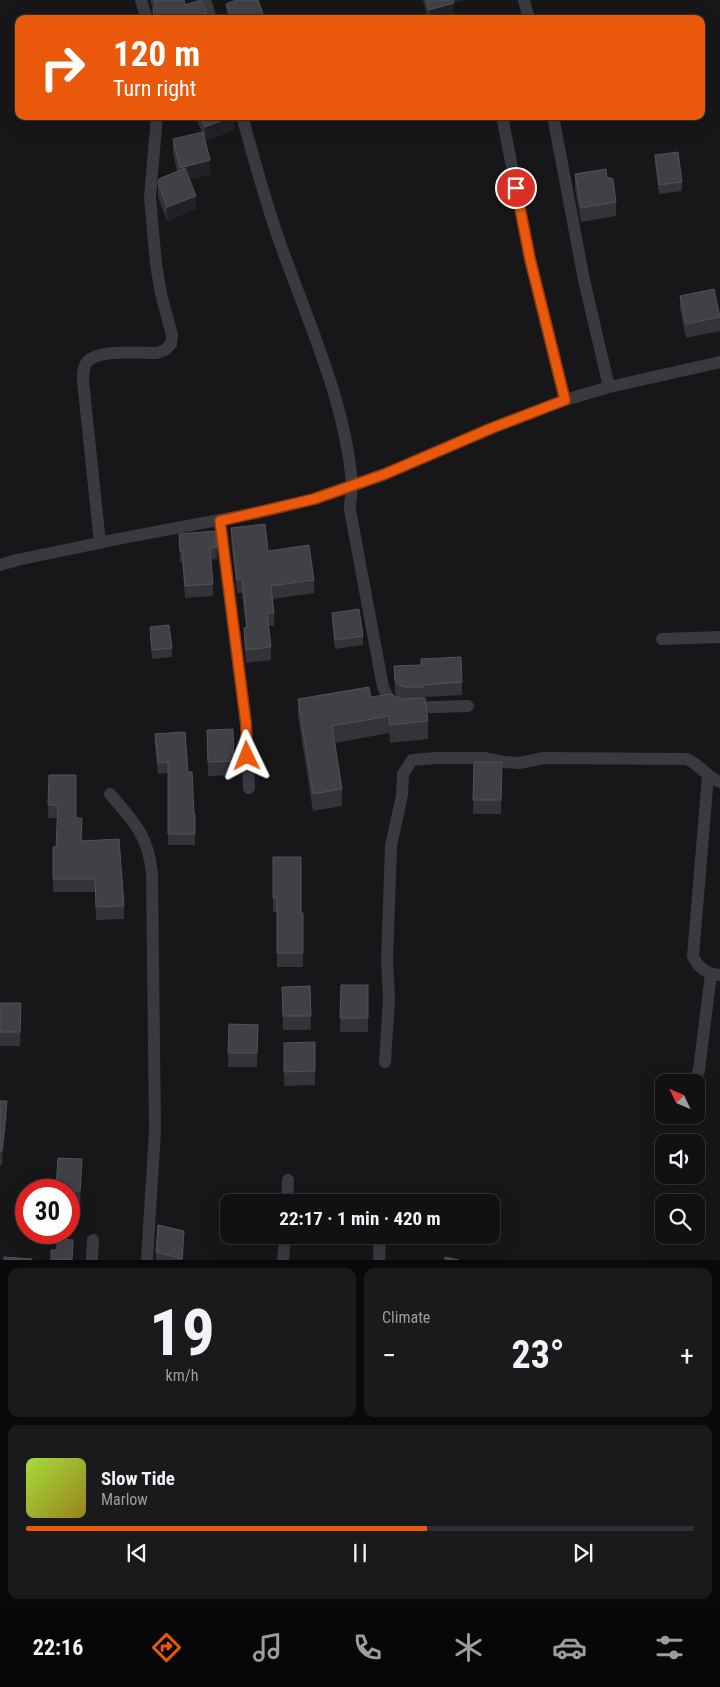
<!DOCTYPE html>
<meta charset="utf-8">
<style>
:root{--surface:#111114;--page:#1a1a1d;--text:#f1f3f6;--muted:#9c9da0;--line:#303134;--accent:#ea580c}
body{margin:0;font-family:"Roboto Condensed",sans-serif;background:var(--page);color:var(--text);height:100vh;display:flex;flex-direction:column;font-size:19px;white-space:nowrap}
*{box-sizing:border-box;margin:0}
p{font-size:16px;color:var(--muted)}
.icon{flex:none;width:28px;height:28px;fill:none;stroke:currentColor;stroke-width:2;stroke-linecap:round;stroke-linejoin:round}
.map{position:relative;height:1260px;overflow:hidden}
.details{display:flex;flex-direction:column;gap:8px;padding:8px;background:#09090b;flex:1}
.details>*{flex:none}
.top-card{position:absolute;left:15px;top:15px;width:690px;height:105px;border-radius:10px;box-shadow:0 5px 20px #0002,0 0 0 1px var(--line);background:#ea580c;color:#fff;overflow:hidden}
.needle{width:32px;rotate:314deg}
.buttons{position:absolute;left:655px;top:1074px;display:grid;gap:10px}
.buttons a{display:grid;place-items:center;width:50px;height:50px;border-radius:10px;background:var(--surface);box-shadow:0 5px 20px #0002,0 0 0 1px var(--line);font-size:25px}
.speed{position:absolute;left:15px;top:1179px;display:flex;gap:10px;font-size:25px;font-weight:700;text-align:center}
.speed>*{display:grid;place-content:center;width:65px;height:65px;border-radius:50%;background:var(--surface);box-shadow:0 5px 20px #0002,0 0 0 1px var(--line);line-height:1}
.speed .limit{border:8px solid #d22;background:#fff;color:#111}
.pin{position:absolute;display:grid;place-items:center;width:42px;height:42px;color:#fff;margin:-21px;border:2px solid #fff;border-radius:50%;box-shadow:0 1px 5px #0007}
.me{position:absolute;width:55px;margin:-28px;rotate:358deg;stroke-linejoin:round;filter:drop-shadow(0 0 4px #0008)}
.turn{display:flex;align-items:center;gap:18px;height:105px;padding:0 15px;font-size:22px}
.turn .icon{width:65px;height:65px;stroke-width:2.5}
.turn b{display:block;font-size:35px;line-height:42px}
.big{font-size:38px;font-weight:700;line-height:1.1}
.details .widget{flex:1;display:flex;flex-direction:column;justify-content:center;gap:8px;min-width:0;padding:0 18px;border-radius:10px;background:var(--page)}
.details .dial{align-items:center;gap:0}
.dial b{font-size:65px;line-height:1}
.song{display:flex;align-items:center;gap:15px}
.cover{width:60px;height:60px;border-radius:8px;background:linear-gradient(135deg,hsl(80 70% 55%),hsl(50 70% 35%))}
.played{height:5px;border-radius:2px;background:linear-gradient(90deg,var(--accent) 60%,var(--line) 60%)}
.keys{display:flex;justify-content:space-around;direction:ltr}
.heat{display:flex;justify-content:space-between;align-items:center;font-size:28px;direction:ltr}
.details .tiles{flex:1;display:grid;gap:8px;grid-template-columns:1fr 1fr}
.widget:last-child{grid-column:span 2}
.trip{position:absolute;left:220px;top:1194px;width:280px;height:50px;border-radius:10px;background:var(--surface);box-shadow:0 5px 20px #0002,0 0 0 1px var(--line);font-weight:700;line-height:50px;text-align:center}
.dock{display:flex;height:80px;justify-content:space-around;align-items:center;background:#070708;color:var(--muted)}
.dock .icon{width:35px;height:35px}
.dock .on{color:var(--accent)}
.dock b{font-size:22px;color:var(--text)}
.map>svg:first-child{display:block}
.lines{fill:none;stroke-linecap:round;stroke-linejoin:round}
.street{stroke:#383a3f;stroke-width:12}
.wall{fill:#333338}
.shaded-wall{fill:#222226}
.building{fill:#404146;stroke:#505258}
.route-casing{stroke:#983908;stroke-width:12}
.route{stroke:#ea580c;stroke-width:9}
</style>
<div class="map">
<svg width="720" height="1260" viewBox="0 0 720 1260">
<rect width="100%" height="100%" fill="#17171a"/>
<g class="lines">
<path class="street" d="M 141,0 L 147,19
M 205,0 L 211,19
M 524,0 L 529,19
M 242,116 C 255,162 267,209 284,254 C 311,329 345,403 352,483 C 352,492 350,501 350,510 L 383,687 L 391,703 L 403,708 L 468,706
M 502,116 L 530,259 L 565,400
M 553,116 L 584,280 L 609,387
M 220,521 L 246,724 L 249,788
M 100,543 L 83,381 C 83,374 83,367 87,362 C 98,349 140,353 157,353 L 165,350 L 171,344 L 172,335 L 161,294 L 156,264 L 150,197 L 157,116
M 0,565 L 17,560 L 123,538 L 256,513 L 314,499 L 385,474 L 492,428 L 565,400 L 609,387 L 720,362
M 662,639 L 720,637
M 708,776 L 693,956 C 698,968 708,974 720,975
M 110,794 C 134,822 148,835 152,873 L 155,1131 L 147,1260
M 385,1062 L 389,998 L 387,961 L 391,846 L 402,795 L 403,774 L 412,760 L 436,758 L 485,758 L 504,762 L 519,763 L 544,758 L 687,759 C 700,765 707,777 720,782
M 694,1082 L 699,1070 L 711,974
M 662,1097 L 664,1097
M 287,1202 L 288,1180
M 92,1260 L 93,1240
M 283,1260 L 285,1235
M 379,1260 L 380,1235"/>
</g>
<path class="wall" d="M 150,0 L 184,0 L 185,5 L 207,19 L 153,19 L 153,11 Z
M 423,0 L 464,0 L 454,3 L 454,16 L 443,19 L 428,19 Z
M 226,4 L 265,19 L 227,19 Z
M 195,116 L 233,116 L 234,130 L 205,141 L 210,174 L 190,179 L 196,209 L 167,221 L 158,197 L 158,183 L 177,171 L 173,153 L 173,139 L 202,132 Z
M 655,155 L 682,182 L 682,191 L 659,194 L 655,164 Z
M 575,174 L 607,177 L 616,202 L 616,216 L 581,222 L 575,188 Z
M 680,296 L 720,317 L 720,331 L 686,338 L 680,309 Z
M 231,528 L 314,580 L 314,593 L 272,599 L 274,613 L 274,626 L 269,626 L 271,647 L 271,660 L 246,663 L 244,641 L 244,628 L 246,628 L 242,593 L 237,593 L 231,541 Z
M 179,534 L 217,547 L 217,559 L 211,560 L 213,584 L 213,596 L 185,598 L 182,562 L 180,563 Z
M 332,613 L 363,636 L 363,645 L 335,649 L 332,622 Z
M 150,627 L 172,648 L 172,657 L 152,659 L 150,636 Z
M 394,666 L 462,682 L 462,695 L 424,697 L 428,721 L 428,739 L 390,743 L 389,733 L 335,743 L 342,789 L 342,806 L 313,811 L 298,716 L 298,699 L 371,697 L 397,697 L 395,692 Z
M 207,730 L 234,761 L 234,775 L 208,776 Z
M 155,734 L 188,772 L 194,814 L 195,814 L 195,845 L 168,845 L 168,773 L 158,774 L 155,745 Z
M 474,762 L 502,762 L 501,814 L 473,814 Z
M 49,775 L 76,818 L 81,841 L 124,906 L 124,919 L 96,920 L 95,892 L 53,892 L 53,847 L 56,847 L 57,818 L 48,818 Z
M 273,857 L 301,913 L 303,913 L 303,967 L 277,967 L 277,912 L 273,912 Z
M 341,985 L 368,985 L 368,1032 L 340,1032 Z
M 310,986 L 311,1030 L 283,1030 L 282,987 Z
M 0,1003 L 21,1017 L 20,1046 L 0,1046 Z
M 229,1024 L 258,1025 L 257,1067 L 228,1067 Z
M 315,1042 L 315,1085 L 284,1086 L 284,1043 Z
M 0,1101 L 7,1115 L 2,1165 L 0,1165 Z
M 58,1158 L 82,1173 L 80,1204 L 69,1203 L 69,1190 L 56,1190 Z
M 184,1244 L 183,1260 L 156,1260 L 156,1252 Z"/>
<path class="shaded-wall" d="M 451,0 L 464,0 L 451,4 Z
M 454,3 L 454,16 L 443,19 L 429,19 L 429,10 Z
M 207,13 L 207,19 L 185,19 Z
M 234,116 L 234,130 L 205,141 L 205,127 Z
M 210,160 L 210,174 L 180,182 L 180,168 Z
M 196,196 L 196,209 L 167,221 L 167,207 Z
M 7,1101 L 7,1115 L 2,1165 L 2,1151 Z
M 82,1159 L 82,1173 L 80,1204 L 80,1191 Z
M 184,1231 L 184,1244 L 183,1260 L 182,1260 Z"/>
<path class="building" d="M 154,0 L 184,0 L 185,5 L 201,0 L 207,13 L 185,19 L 155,19 L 153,11 L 155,3 Z
M 236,0 L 258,0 L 265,19 L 232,19 L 226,4 Z
M 426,0 L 453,0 L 454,3 L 429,10 Z
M 201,116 L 233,116 L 205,127 Z
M 203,132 L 210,160 L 180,168 L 173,139 Z
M 678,152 L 682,182 L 659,185 L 655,155 Z
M 185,168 L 196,196 L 167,207 L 158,183 L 159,179 Z
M 606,169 L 607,177 L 613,179 L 616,202 L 581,208 L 575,174 Z
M 714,289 L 720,317 L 686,324 L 680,296 Z
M 265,524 L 268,551 L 309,545 L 314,580 L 271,586 L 274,613 L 267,613 L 271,647 L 246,650 L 244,628 L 247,627 L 242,579 L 237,580 L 231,528 Z
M 215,531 L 217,547 L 210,548 L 213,584 L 185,586 L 182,550 L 180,551 L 179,534 Z
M 359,609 L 363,636 L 335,640 L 332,613 Z
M 169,625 L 172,648 L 152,650 L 150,627 Z
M 461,657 L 462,682 L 424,685 L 424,687 L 404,687 L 397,684 L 395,680 L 394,666 L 421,665 L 421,659 Z
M 369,687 L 371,697 L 390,694 L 403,699 L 425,698 L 428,721 L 390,725 L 389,716 L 332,726 L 342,789 L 313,794 L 298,699 Z
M 233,729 L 234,761 L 208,762 L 207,730 Z
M 185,732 L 188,772 L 192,772 L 194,814 L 195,814 L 195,834 L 168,834 L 168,762 L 158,763 L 155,734 Z
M 474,762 L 502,762 L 501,800 L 473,800 Z
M 49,775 L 76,775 L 76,818 L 82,818 L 81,841 L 119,839 L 124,906 L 96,907 L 95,879 L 53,879 L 53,847 L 56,847 L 58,805 L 48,805 Z
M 273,857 L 301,857 L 301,913 L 303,913 L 303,953 L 277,953 L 277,898 L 273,898 Z
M 341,985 L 368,985 L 368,1018 L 340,1018 Z
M 310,986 L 311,1016 L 283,1016 L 282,987 Z
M 0,1003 L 21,1003 L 20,1032 L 0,1032 Z
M 229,1024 L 258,1025 L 257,1053 L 228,1053 Z
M 315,1042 L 315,1071 L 284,1072 L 284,1043 Z
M 0,1101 L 7,1101 L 2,1151 L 0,1151 Z
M 58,1158 L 82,1159 L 80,1191 L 56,1189 Z
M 158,1225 L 184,1231 L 182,1259 L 156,1252 Z
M 57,1239 L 73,1240 L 72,1260 L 51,1260 L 51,1250 L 57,1250 Z
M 4,1257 L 32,1259 L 32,1260 L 4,1260 Z
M 445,1257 L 459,1260 L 445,1260 Z"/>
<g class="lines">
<defs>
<path id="route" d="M 247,756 L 246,724 L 220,521 L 314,499 L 385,474 L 492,428 L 565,400 L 530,259 L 516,188"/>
</defs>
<use href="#route" class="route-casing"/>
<use href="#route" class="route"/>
</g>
</svg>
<div class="buttons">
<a><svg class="needle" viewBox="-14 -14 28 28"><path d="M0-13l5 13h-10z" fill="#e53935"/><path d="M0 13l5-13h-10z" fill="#9c9da0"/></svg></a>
<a><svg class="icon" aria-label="sound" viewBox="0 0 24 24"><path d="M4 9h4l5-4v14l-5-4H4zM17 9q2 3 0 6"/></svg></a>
<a><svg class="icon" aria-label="search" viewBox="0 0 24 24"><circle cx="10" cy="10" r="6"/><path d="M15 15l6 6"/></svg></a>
</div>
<div class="speed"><div class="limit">30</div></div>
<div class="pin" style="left:516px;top:188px;background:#d93025"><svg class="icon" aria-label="arrive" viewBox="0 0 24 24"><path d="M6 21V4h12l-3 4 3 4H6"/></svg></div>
<svg class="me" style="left:247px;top:756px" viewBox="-20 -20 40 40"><path d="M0-17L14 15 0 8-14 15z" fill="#ea580c" stroke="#fff" stroke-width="4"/></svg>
<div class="trip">22:17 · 1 min · 420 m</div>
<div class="top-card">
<div class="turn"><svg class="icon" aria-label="right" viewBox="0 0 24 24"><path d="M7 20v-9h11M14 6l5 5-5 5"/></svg><div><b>120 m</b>Turn right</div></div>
</div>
</div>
<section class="details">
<div class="tiles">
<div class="widget dial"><b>19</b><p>km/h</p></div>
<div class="widget"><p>Climate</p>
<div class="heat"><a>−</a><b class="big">23°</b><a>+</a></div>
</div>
<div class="widget">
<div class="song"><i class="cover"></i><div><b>Slow Tide</b><p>Marlow</p></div></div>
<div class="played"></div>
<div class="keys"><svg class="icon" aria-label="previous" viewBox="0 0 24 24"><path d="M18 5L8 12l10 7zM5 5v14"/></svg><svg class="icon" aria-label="pause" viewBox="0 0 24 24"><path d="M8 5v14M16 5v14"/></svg><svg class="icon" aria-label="next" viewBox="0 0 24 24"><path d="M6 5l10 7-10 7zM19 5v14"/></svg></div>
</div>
</div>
</section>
<nav class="dock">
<b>22:16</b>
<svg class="icon on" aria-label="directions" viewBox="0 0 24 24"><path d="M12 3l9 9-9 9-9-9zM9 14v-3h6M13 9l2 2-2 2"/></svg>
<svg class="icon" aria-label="music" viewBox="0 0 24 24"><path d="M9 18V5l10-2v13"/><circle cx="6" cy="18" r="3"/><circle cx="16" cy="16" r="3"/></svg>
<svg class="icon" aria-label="phone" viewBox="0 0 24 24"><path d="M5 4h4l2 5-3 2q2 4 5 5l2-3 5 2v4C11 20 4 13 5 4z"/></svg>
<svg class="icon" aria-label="climate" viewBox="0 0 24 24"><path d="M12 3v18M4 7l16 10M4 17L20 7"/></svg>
<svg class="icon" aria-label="car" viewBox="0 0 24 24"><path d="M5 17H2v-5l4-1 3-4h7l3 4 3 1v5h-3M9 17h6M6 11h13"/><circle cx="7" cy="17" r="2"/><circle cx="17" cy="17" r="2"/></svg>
<svg class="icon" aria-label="filters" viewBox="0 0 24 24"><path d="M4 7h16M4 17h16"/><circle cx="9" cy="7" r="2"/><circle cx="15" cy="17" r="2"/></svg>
</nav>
